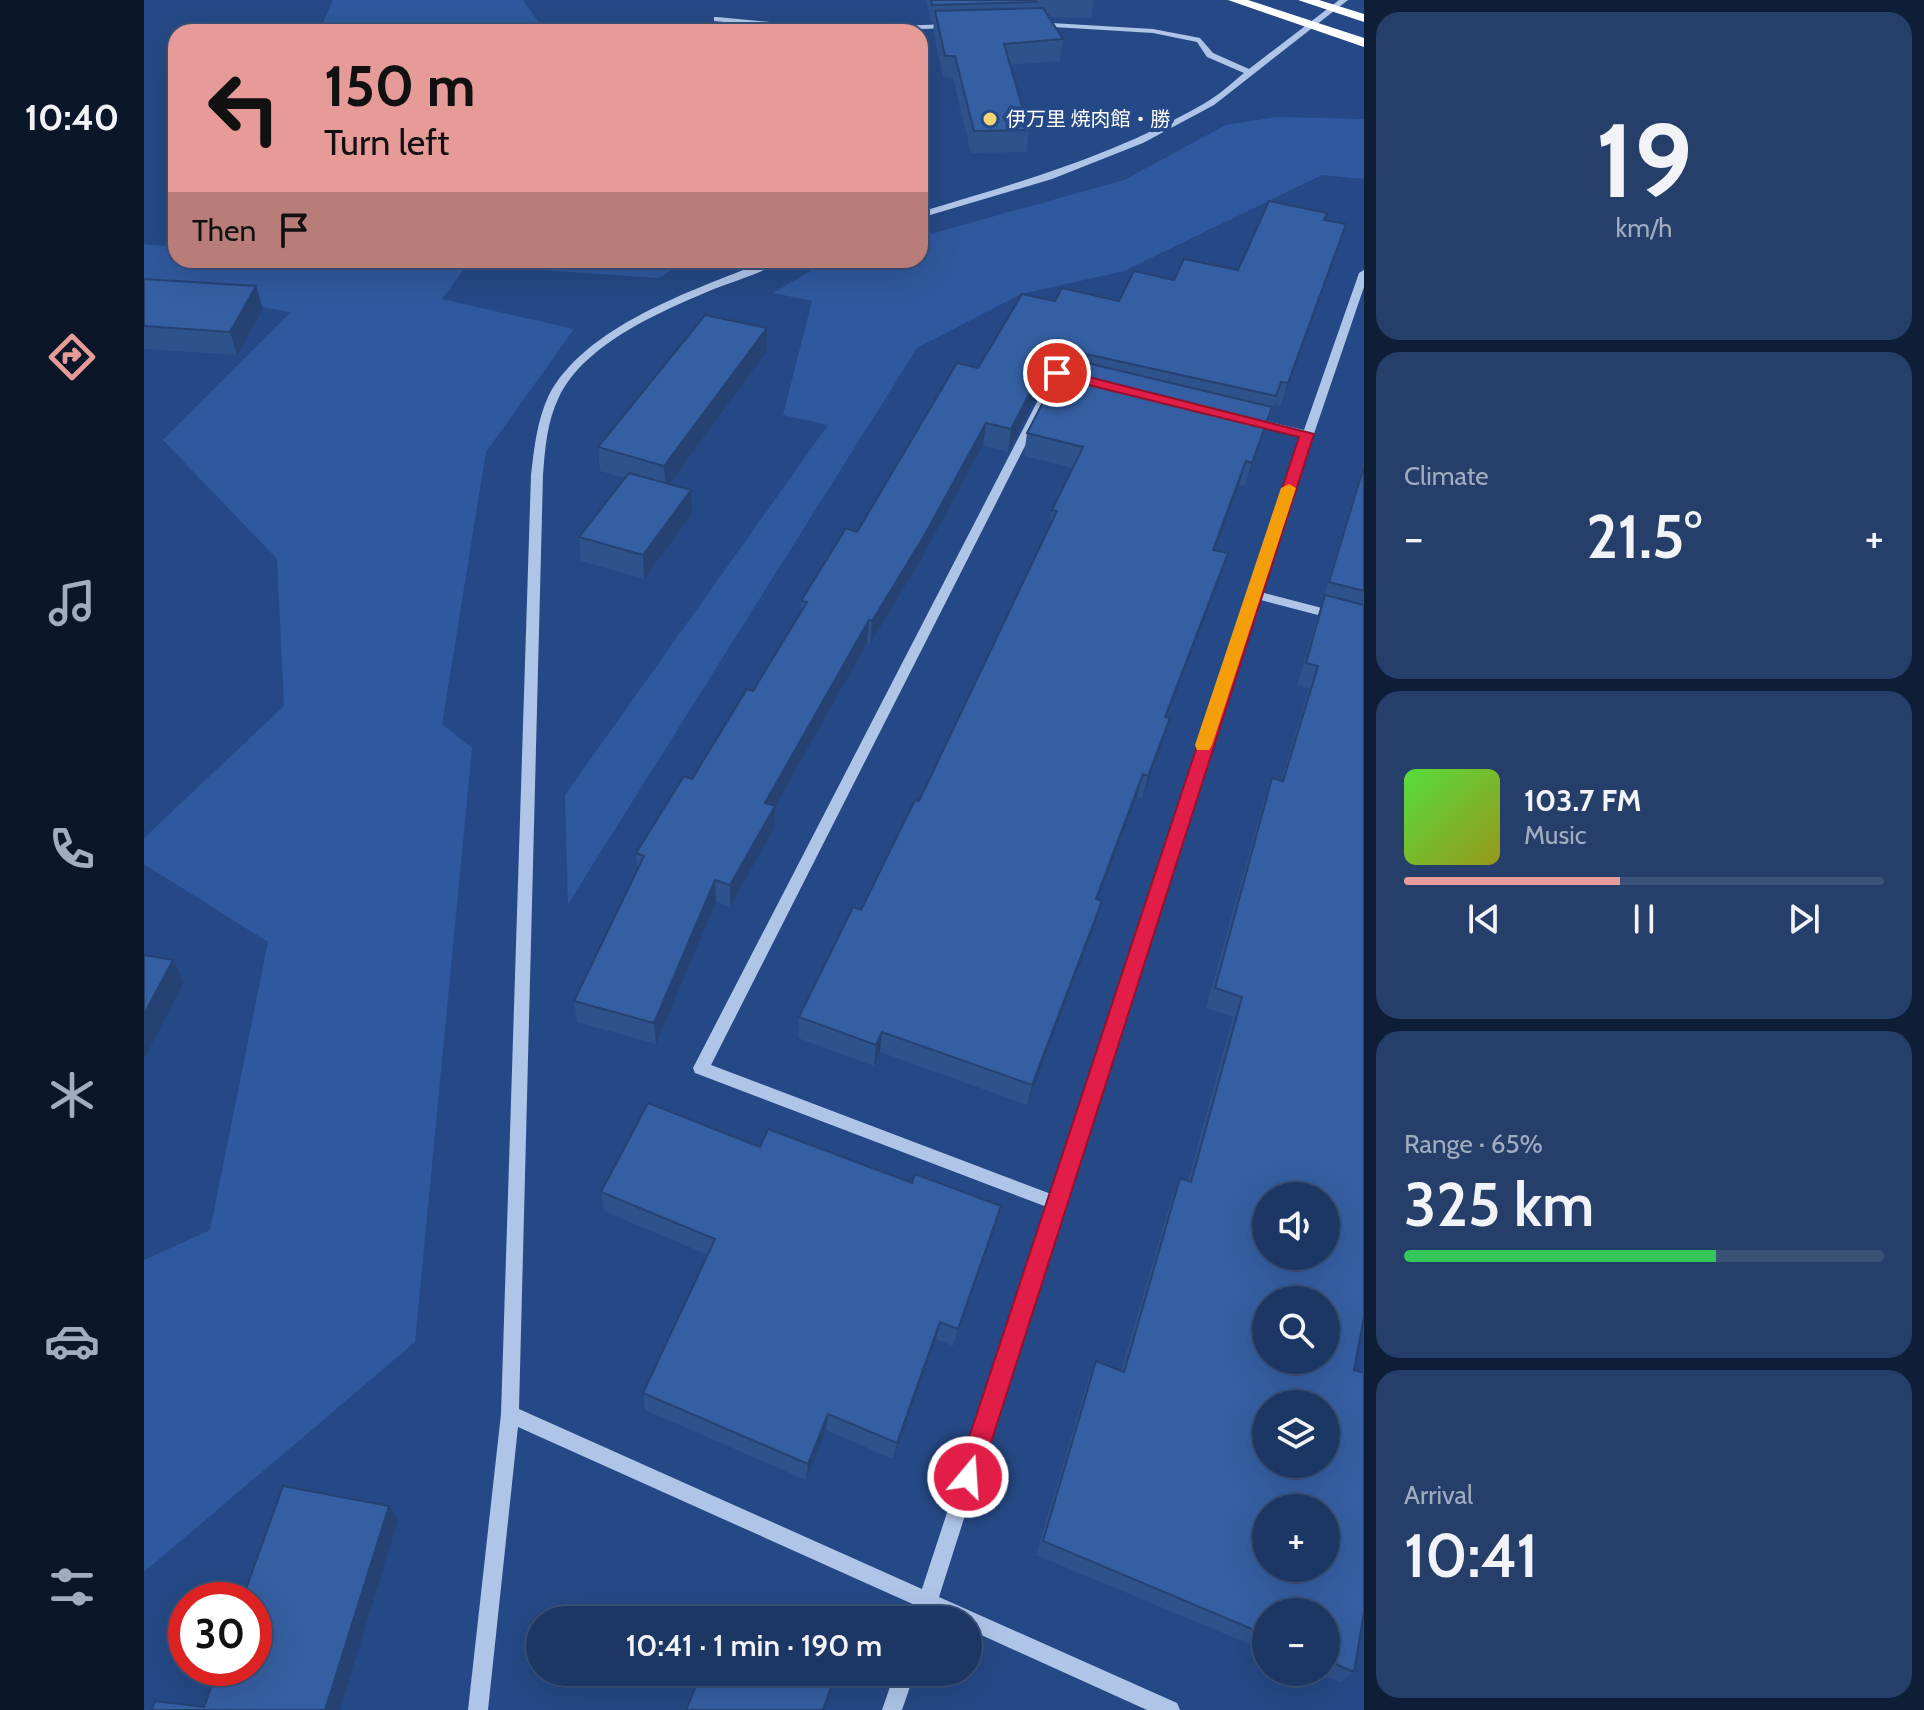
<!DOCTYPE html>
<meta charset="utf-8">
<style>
:root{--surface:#1c3764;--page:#253f6a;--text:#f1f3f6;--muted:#a0acbf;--line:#3a5178;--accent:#e69b98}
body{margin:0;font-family:Cabin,"Noto Sans JP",sans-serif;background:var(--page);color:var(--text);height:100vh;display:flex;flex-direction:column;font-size:30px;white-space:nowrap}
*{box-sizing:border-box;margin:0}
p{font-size:26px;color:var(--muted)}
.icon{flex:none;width:44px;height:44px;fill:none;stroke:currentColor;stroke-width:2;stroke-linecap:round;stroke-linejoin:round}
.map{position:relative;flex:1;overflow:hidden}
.side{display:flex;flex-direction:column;gap:12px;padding:12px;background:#0f1e37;width:560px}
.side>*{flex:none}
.guide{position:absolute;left:24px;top:24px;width:760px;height:244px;border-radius:24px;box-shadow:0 8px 32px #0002,0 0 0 2px var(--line);background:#e69b98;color:#111;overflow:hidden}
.buttons{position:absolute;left:1108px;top:1182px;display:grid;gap:16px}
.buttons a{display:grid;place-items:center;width:88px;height:88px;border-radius:50%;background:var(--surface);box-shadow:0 8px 32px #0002,0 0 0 2px var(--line);font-size:40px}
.speed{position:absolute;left:24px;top:1582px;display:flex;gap:16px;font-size:40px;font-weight:700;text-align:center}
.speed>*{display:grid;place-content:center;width:104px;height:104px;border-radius:50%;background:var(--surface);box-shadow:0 8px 32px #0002,0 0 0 2px var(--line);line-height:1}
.speed .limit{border:12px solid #d22;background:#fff;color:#111}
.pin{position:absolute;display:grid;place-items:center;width:68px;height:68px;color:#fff;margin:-34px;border:4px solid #fff;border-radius:50%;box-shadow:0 2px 8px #0007}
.me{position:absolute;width:88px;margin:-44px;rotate:18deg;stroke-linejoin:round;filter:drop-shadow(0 0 6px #0008)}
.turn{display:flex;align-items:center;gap:28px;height:168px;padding:0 24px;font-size:36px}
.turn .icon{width:104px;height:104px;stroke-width:2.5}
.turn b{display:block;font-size:56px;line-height:68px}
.then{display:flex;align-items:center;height:76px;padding:0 24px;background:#0003;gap:16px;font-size:30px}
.big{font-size:60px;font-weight:600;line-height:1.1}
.side .widget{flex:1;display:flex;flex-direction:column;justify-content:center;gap:12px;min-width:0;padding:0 28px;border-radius:24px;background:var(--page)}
.side .dial{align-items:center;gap:0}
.dial b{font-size:104px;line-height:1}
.song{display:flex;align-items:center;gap:24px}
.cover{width:96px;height:96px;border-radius:12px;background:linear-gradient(135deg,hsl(110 70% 55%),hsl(60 70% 35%))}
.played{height:8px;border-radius:4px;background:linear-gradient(90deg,var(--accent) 45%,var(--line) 45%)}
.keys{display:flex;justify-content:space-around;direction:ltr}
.heat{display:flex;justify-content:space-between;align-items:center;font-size:44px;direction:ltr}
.charge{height:12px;border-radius:6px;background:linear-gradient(90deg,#34c759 65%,var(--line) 0)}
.trip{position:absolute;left:382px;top:1606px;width:456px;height:80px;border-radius:40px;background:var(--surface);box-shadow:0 8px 32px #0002,0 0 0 2px var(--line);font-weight:600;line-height:80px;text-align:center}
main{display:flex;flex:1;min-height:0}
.tab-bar{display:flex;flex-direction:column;width:144px;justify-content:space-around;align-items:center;background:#0b1628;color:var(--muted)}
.tab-bar .icon{width:56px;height:56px}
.tab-bar .current{color:var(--accent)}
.tab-bar b{font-size:36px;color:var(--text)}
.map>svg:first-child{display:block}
.green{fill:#2f599e}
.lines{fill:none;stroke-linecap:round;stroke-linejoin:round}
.minor{fill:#afc5e8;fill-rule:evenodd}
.highway{fill:#fff;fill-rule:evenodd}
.wall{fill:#2e528c}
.shaded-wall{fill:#254272}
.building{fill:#355fa3;stroke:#254272;stroke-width:2;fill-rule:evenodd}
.route{fill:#e11d48;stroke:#92132f;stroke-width:2}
.slow{fill:#f59e0b}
.poi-dot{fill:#f3d673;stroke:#254986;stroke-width:3}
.labels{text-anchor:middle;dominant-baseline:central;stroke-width:8;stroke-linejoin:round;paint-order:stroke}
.far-poi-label{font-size:20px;fill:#fff;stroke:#254986;text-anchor:start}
</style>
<main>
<nav class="tab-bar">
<b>10:40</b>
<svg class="icon current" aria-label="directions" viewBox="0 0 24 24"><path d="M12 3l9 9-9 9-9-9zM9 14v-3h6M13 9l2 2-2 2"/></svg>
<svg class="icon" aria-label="music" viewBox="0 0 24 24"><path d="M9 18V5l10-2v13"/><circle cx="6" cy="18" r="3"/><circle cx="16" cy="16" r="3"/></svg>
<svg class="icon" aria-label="phone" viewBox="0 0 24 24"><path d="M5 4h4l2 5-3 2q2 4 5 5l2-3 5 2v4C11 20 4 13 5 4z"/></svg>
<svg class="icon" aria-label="climate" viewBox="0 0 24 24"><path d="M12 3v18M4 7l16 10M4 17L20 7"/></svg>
<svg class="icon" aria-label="car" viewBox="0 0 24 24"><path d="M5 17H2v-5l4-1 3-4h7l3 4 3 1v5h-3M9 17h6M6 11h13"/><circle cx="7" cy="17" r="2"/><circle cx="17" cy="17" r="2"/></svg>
<svg class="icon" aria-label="filters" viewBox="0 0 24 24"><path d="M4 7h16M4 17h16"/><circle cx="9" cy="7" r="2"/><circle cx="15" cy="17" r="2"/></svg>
</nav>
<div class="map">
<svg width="1220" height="1710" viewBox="0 0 1220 1710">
<rect width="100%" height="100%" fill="#254986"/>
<path class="green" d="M 189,0 L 379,0 L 402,32 L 175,32 Z
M 1132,117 L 1220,119 L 1220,179 L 1178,175 L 980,271 L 877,294 L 773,348 L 424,904 L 421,795 L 684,425 L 639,415 L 668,301 L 629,293 L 675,266 L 695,260 L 776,260 L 776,237 L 980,180 L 1082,125 Z
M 32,240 L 32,260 L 544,260 L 514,278 L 323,265 L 298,299 L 430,329 L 342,452 L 298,724 L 328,748 L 271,1342 L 0,1572 L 0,1260 L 66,1230 L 124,942 L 0,864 L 0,838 L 140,706 L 133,559 L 19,440 L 147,312 L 0,287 L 0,244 L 20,246 Z"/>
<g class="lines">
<path class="minor" d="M 1195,0 L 1204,0 L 1070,105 L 999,143 L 908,179 L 776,218 L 776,212 C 874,183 972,155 1061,103 C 1075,95 1088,83 1100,73 L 1063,57 L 1053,42 L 1009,33 L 893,26 L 890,26 L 890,22 L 1009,29 L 1056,38 L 1069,53 L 1105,69 Z
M 573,17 L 689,28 L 808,24 L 812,26 L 808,28 L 685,32 L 570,21 L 570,17 Z
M 625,260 L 638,260 C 619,273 592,280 570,289 C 518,311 441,343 415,397 C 403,421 401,449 399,475 L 375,1409 L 778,1589 L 903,1207 L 551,1073 L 549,1068 L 908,373 L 913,370 L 933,375 L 933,379 L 916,377 L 567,1065 L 907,1194 L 1103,594 L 1158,436 L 1101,422 L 1100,420 L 1105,417 L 1160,430 L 1215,273 L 1220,270 L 1220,287 L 1116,592 L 1220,619 L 1220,627 L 1113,599 L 795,1597 L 1033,1703 L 1036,1710 L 1003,1710 L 824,1629 L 824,1620 L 803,1620 L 790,1614 L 788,1620 L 768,1620 L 773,1606 L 374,1427 L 344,1710 L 324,1710 L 357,1414 L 387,475 C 390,449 393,421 404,397 C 440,325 555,288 625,260 Z
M 751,1672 L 771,1672 L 758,1710 L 738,1710 Z"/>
<path class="highway" d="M 1084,0 L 1104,0 L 1220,38 L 1220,47 Z
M 1154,0 L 1175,0 L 1220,14 L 1220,22 Z"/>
</g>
<path class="wall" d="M 782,0 L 950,0 L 947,18 L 904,17 L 919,39 L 916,61 L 866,65 L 885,130 L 882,152 L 827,153 L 809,78 L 799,77 L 789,32 L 790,22 L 787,23 Z
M 1181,220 L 1202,224 L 1195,246 L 1137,406 L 1131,404 L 1101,486 L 1095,484 L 1071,550 L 1077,576 L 1022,717 L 1019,741 L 998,798 L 993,796 L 954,899 L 952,922 L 883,1105 L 736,1052 L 730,1066 L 654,1038 L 655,1017 L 717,910 L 775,801 L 904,531 L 908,510 L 929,468 L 880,456 L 883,433 L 915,371 L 906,370 L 864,452 L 839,445 L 778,558 L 726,644 L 723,643 L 631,807 L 630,828 L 586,907 L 572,902 L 512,1044 L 433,1022 L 430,1001 L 493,869 L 492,853 L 548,779 L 609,691 L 657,613 L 657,601 L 713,532 L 834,368 L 911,301 L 975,301 L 1030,280 L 1094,270 Z
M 0,279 L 119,309 L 93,355 L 0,349 Z
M 623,351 L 526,484 L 548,514 L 500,579 L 437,561 L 435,537 L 481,478 L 456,471 L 454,447 Z
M 1220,461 L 1220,1317 L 1210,1370 L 1210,1672 L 1196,1682 L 1171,1672 L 1182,1672 L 1182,1612 L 1122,1612 L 1122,1651 L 892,1555 L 945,1377 L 952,1361 L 977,1371 L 1028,1197 L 1036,1178 L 1044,1181 L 1089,1017 L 1062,1008 L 1120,800 L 1128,778 L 1137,781 L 1165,688 L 1153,685 Z
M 616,1147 L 768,1183 L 857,1206 L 852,1226 L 809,1346 L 792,1339 L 749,1459 L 682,1430 L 662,1480 L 501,1410 L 499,1393 L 564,1255 L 460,1211 L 457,1192 Z"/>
<path class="shaded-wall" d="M 1202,224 L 1195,246 L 1137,406 L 1144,383 Z
M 112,286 L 119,309 L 93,355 L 86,332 Z
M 623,328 L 623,351 L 522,489 L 520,466 Z
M 910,347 L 906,370 L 864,452 L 867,429 Z
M 1128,407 L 1121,430 L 1101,486 L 1108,463 Z
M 842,423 L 839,445 L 778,558 L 726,644 L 728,621 Z
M 1102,461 L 1095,484 L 1063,572 L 1069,550 Z
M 547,490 L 548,514 L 500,579 L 499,555 Z
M 1084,553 L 1077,576 L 1014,739 L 1021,717 Z
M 725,620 L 723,643 L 631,807 L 630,828 L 586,907 L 586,885 L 621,803 Z
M 1026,718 L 1019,741 L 998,798 L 1004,776 Z
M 999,774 L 993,796 L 946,920 L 952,899 Z
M 571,880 L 572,902 L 512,1044 L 510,1023 Z
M 958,901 L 952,922 L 883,1105 L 888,1085 Z
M 29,960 L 40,982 L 0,1059 L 0,1014 Z
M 738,1032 L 736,1052 L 730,1066 L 732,1045 Z
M 857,1206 L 852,1226 L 809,1346 L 814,1329 Z
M 796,1322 L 792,1339 L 749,1459 L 753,1443 Z
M 684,1414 L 682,1430 L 662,1480 L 664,1464 Z
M 245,1506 L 254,1520 L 196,1710 L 181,1710 Z
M 692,1672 L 694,1672 L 681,1710 L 679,1710 Z"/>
<path class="building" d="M 787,0 L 890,0 L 892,2 L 788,5 Z
M 899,8 L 919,39 L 860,44 L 885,130 L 830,131 L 811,56 L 801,56 L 791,11 Z
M 1125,201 L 1183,213 L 1180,220 L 1202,224 L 1144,383 L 1137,382 L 1132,396 L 910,347 L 867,429 L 842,423 L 780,536 L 728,621 L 725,620 L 621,803 L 631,806 L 586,885 L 571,880 L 510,1023 L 430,1001 L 500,856 L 492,853 L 540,776 L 548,779 L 603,689 L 609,691 L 663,602 L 657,601 L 702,528 L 713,532 L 813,363 L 834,368 L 878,294 L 911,301 L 918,288 L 975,301 L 990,271 L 1030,280 L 1040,259 L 1094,270 Z
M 0,279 L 112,286 L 86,332 L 0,326 Z
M 561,315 L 623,328 L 520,466 L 454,447 Z
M 922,358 L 1128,407 L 1108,463 L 1102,461 L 1069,550 L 1084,553 L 1021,717 L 1026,718 L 1004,776 L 999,774 L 952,899 L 958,901 L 888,1085 L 738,1032 L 732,1045 L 655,1017 L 709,907 L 717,910 L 771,800 L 775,801 L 913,511 L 908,510 L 939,447 L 883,433 Z
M 1220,466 L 1220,591 L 1185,582 Z
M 485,473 L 547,490 L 499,555 L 435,537 Z
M 1181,595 L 1220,605 L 1220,1317 L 1210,1370 L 1220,1373 L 1220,1612 L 1210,1672 L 1182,1660 L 1182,1612 L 1122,1612 L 1122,1635 L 899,1541 L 952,1361 L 980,1372 L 1036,1178 L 1047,1182 L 1098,997 L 1071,988 L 1128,778 L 1139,781 L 1174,666 L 1162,663 ZM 1122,1196 L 1182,1196 L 1182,1256 L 1122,1256 ZM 1122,1300 L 1182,1300 L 1182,1360 L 1122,1360 ZM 1122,1404 L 1182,1404 L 1182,1464 L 1122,1464 ZM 1122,1508 L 1182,1508 L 1182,1568 L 1122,1568 Z
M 0,955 L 29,960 L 0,1014 Z
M 504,1103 L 616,1147 L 624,1129 L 768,1183 L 771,1174 L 857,1206 L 814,1329 L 796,1322 L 753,1443 L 684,1414 L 664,1464 L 499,1393 L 571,1239 L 457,1192 Z
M 139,1486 L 245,1506 L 181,1710 L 8,1710 L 11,1701 L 60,1707 L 74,1668 L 110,1668 L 110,1600 L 98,1600 Z
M 628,1605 L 660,1620 L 622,1620 Z
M 558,1672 L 692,1672 L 679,1710 L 542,1710 Z"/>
<path class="route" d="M 913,369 L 1170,434 L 836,1477 L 832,1486 L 824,1489 L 815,1486 L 812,1477 L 1155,437 L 908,376 L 906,373 Z"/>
<path class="slow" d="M 1145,484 L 1152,488 L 1068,745 L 1065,750 L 1053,750 L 1051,745 L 1137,488 Z"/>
<circle class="poi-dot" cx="846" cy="119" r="8"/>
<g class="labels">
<g class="far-poi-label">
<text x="862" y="119">伊万里 焼肉館・勝</text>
</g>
</g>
</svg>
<div class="buttons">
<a><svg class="icon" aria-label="sound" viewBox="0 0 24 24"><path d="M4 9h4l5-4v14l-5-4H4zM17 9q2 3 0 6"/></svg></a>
<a><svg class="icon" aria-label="search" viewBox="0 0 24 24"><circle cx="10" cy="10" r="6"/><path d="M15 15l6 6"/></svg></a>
<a><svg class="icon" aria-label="layers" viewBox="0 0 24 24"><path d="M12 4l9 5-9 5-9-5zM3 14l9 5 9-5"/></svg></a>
<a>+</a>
<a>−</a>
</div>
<div class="speed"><div class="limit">30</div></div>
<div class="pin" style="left:913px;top:373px;background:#d93025"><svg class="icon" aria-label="arrive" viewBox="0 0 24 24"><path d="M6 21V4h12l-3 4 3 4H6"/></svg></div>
<svg class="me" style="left:824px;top:1477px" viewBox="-20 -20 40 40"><circle r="17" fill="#e11d48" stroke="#fff" stroke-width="3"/><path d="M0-11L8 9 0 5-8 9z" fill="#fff"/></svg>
<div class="trip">10:41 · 1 min · 190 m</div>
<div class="guide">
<div class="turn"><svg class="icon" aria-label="left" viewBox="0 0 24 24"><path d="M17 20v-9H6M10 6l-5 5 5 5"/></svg><div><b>150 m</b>Turn left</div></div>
<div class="then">Then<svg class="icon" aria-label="arrive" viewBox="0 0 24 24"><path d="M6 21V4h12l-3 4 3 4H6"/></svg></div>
</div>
</div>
<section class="side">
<div class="widget dial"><b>19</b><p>km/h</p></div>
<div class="widget"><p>Climate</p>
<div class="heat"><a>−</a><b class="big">21.5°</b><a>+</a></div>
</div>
<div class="widget">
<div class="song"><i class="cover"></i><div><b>103.7 FM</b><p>Music</p></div></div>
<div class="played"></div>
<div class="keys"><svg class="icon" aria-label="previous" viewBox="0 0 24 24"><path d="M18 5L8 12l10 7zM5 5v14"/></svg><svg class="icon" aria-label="pause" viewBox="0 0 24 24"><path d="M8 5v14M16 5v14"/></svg><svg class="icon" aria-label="next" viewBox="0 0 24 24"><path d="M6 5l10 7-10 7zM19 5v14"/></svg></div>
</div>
<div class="widget"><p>Range · 65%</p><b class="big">325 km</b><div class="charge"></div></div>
<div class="widget"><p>Arrival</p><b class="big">10:41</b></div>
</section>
</main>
